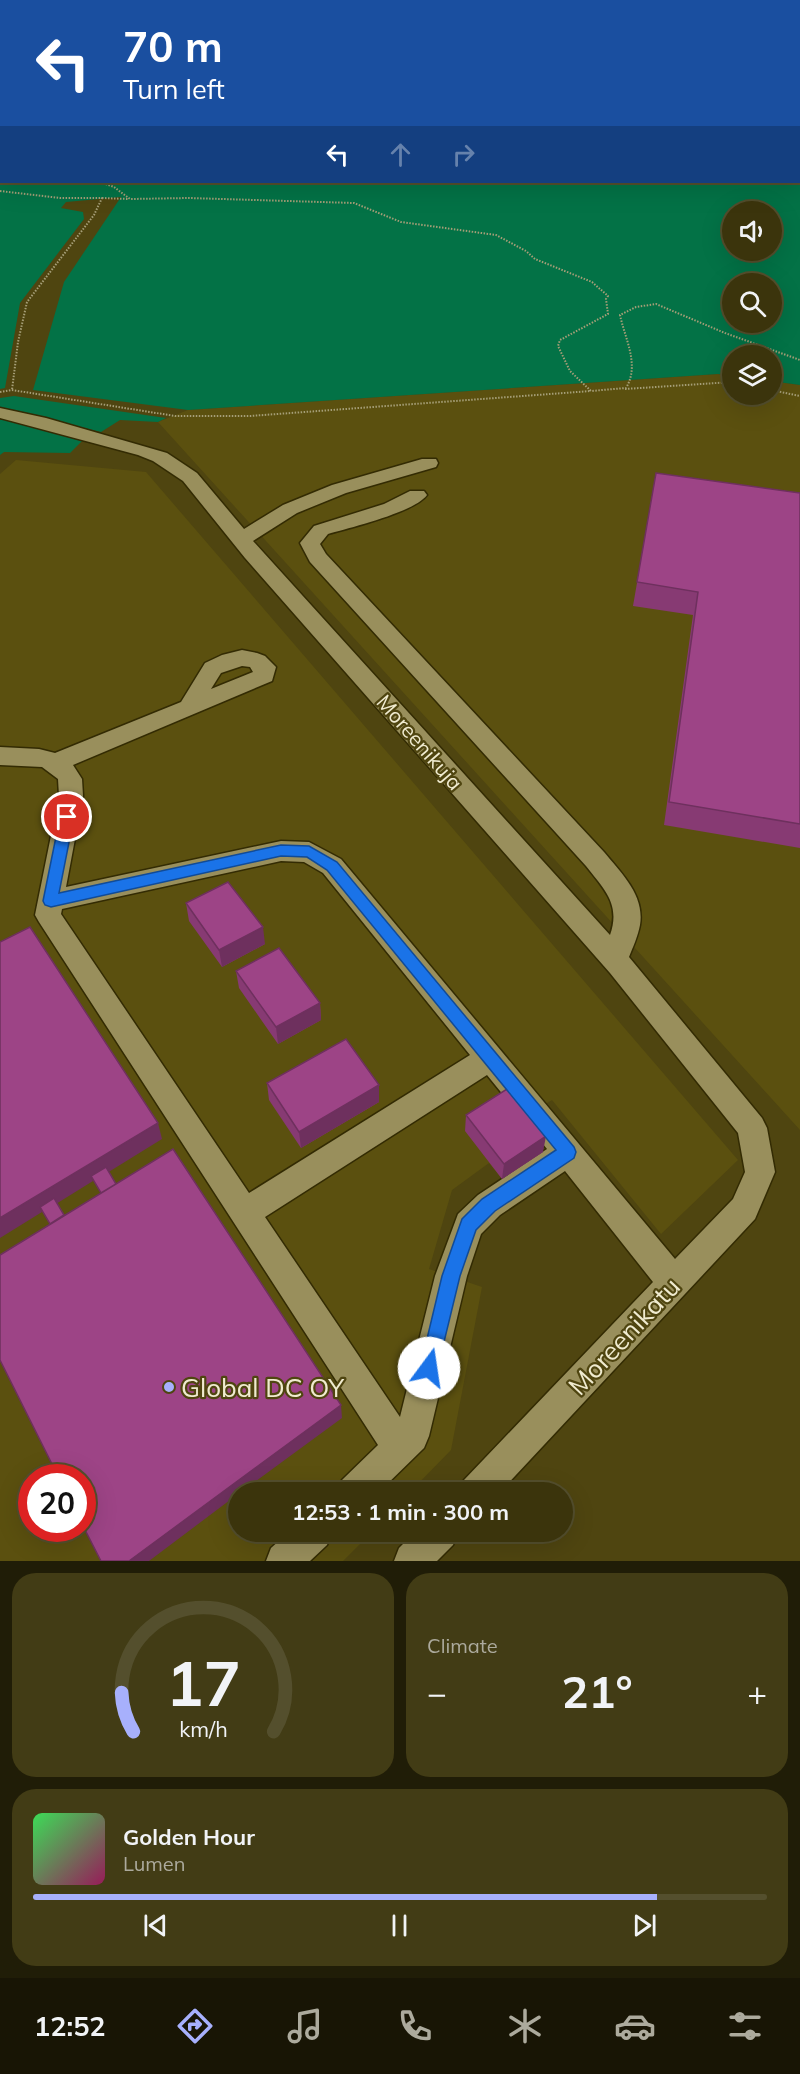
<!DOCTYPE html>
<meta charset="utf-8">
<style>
:root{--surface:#3b340c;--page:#423c15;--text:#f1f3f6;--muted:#acaa9d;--line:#544f2d;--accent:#a7b0fc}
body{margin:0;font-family:Mulish,sans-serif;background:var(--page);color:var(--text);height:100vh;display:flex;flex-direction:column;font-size:22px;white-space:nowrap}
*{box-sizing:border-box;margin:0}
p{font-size:20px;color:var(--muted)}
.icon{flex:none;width:33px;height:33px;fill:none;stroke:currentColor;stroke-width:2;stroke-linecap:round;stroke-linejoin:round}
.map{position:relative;height:1561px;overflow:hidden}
.drawer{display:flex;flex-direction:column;gap:12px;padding:12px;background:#201d07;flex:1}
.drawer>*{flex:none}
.top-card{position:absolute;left:0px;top:0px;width:801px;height:183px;box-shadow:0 6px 24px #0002,0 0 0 2px var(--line);background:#1a4fa0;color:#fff;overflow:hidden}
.controls{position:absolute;left:722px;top:201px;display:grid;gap:12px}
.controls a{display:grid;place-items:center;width:60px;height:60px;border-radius:50%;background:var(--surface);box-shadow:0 6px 24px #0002,0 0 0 2px var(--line);font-size:30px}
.speed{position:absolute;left:18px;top:1464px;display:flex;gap:12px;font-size:30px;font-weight:700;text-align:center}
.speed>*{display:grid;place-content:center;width:78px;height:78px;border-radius:50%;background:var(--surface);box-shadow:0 6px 24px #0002,0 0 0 2px var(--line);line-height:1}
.speed .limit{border:9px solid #d22;background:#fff;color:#111}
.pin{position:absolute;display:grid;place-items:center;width:51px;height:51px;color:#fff;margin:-26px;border:3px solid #fff;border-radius:50%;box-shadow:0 2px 6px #0007}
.me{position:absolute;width:66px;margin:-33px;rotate:14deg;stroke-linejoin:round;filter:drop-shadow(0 0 4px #0008)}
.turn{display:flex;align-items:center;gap:21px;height:126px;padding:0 24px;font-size:27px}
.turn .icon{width:78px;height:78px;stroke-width:2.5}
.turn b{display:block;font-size:42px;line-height:51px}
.lanes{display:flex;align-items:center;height:57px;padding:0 24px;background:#0003;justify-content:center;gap:30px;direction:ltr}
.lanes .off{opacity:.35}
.big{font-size:45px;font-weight:700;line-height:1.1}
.drawer .tile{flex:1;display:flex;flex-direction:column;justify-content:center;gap:9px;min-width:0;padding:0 21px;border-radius:24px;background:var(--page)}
.drawer .dial{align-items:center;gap:0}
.dial svg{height:156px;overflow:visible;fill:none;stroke:var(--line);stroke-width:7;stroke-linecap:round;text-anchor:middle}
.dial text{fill:var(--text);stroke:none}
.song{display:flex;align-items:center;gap:18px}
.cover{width:72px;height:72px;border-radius:9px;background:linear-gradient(135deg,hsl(130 70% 55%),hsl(330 70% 35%))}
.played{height:6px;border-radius:3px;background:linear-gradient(90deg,var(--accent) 85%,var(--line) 85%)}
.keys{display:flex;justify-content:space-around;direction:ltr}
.heat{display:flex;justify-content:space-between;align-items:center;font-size:33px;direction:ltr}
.drawer .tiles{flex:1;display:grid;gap:12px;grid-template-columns:1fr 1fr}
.tile:last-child{grid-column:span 2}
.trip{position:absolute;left:228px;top:1482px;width:345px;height:60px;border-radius:30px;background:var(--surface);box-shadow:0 6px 24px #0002,0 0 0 2px var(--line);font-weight:700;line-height:60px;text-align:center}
.tabs{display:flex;height:96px;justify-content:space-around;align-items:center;background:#181505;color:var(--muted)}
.tabs .icon{width:42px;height:42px}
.tabs .on{color:var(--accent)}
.tabs b{font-size:27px;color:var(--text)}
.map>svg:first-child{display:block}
.built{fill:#5b500f;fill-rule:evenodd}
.green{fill:#037246;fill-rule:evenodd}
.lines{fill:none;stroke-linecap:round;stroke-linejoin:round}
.minor-casing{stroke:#332b03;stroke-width:3}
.path{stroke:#a59e77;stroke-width:2;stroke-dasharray:1.5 1.5;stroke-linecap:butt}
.minor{fill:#998f5c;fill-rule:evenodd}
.wall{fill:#873a73}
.shaded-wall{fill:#6e305e}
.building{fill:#9d4486;stroke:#6e305e;stroke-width:1.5}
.route{fill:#1a73e8;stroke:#114b97;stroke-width:1.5}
.poi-dot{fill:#a7b0fc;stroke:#4f4510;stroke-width:2}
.labels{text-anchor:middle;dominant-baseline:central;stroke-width:4.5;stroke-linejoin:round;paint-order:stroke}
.street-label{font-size:21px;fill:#f0ebd0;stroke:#4f4510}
.near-street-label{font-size:26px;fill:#f0ebd0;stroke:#4f4510}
.near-poi-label{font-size:26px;fill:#f0ebd0;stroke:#4f4510;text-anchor:start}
</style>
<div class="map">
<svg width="800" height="1561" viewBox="0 0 800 1561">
<rect width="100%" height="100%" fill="#4f4510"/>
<path class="built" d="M 718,374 L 732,376 L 732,394 L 771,394 L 771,381 L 800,385 L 800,1130 L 158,422 L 188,410 Z
M 16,460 L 146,472 L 738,1160 L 661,1234 L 552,1100 L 518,1121 L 502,1179 L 489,1163 L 452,1190 L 429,1269 L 482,1287 L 451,1450 L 410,1492 L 238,1492 L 238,1532 L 372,1532 L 343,1561 L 0,1561 L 0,474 ZM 32,1478 L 82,1478 L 82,1528 L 32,1528 Z"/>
<path class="green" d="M 162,0 L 800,0 L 800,385 L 771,381 L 771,356 L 732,356 L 732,376 L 718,374 L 188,410 L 33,390 L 64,282 L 121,197 L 66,202 L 61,208 L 83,212 L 84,219 L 20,303 L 5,388 L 0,389 L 0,39 L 2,182 L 800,182 L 800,2 L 158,1 ZM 732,212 L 771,212 L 771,250 L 732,250 ZM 732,284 L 771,284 L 771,322 L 732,322 Z
M 14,396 L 166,418 L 158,422 L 120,420 L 101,432 L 0,408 L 0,398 Z
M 0,420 L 6,420 L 82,441 L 70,453 L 4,452 L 0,455 Z"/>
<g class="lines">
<defs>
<path id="minor" d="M 0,408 L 46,418 L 167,453 L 197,473 L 244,529 L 283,505 L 332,485 L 422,459 L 436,459 L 438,463 L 436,467 L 346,493 L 297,513 L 253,541 L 610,935 C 621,904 604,889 586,866 L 310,562 L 300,543 L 314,526 L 384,504 L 410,491 L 424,491 L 427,495 C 415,512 349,528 328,534 L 320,544 L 326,554 L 604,852 C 621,873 645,895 640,925 C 638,936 633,947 629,957 L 762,1118 L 767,1128 L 775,1172 L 755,1219 L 500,1492 L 458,1492 L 464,1480 L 653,1282 L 565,1171 L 500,1215 L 481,1234 L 467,1276 L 429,1436 L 424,1448 L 379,1492 L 337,1492 L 342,1480 L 378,1445 L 39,922 L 35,915 L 59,796 L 58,779 L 42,767 L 0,765 L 0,747 L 39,749 L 55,753 L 181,702 L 205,663 L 222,655 L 242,650 L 257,653 L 265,656 L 276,667 L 272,681 L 73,765 L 82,779 L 83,796 L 66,887 L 281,841 L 309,842 L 341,859 L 675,1259 L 733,1199 L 745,1172 L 738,1133 L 610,973 L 245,558 L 183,481 L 153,461 L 138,455 L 0,418 ZM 242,666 L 250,667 L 253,672 L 211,689 L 221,673 ZM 281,861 L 304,862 L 323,873 L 470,1055 L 249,1193 L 61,914 L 62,909 ZM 487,1075 L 547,1149 L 478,1195 L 458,1214 L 435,1276 L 400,1417 L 265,1217 Z
M 289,1532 L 332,1532 L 327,1545 L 310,1561 L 266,1561 L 271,1548 Z
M 415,1532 L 458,1532 L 453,1545 L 437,1561 L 394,1561 L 399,1548 Z"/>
</defs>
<use href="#minor" class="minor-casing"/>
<path class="path" d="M 636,2 L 641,0
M 100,182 L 114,187 L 130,199 L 189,198 L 354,203 L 401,222 L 496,235 L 526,251 L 535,259 L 592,282 L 608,296 L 606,299 L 608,314 L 560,340 L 558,346 L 570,371 L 591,391 L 626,388 C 640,365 625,339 620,315 L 636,307 L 656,304 L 725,333 L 800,360
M 0,191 L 60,198 L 102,198 L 94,215 L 27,302 L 18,342 L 12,390
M 102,198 L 128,199
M 625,389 L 732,382
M 771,390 L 800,396
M 0,392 L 12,390 L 175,416 L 250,416 L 591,391"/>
<use href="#minor" class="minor"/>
</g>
<path class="wall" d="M 656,473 L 800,493 L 800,848 L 664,825 L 693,615 L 633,606 Z
M 186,903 L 265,944 L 222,967 L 189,921 Z
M 236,971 L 320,1003 L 321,1020 L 278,1044 L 239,988 Z
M 267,1083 L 379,1085 L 379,1102 L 301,1148 L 269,1100 Z
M 466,1115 L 543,1152 L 502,1179 L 465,1131 Z"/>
<path class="shaded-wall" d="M 263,927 L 265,944 L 222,967 L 219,950 Z
M 320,1003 L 321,1020 L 278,1044 L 276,1027 Z
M 379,1085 L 379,1102 L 301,1148 L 299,1132 Z
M 158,1123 L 162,1139 L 94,1181 L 91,1176 L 93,1181 L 43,1212 L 40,1207 L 42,1212 L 0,1238 L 0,1218 Z
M 546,1136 L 543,1152 L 502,1179 L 504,1164 Z
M 341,1405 L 342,1418 L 241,1492 L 238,1492 L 238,1494 L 149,1561 L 129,1561 Z"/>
<path class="building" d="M 656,473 L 800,493 L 800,824 L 669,802 L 698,592 L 637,582 Z
M 228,882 L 263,927 L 219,950 L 186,903 Z
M 30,927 L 158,1123 L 0,1218 L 0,942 Z
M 279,948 L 320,1003 L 276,1027 L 236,971 Z
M 346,1039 L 379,1085 L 299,1132 L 267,1083 Z
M 507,1089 L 546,1136 L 504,1164 L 466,1115 Z
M 173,1149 L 341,1405 L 129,1561 L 101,1561 L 82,1524 L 82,1478 L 59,1478 L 0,1360 L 0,1255 Z
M 106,1167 L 116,1184 L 101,1193 L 91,1176 Z
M 54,1198 L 64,1215 L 50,1224 L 40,1207 Z"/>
<path class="route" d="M 67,811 L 74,817 L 59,893 L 281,845 L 309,846 L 337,862 L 574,1147 L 576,1152 L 574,1158 L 495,1211 L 476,1230 L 460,1276 L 436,1375 L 429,1377 L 422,1375 L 420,1368 L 442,1276 L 462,1219 L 482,1199 L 556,1150 L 327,870 L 307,857 L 281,856 L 51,907 L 45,905 L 43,901 L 60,817 Z"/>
<circle class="poi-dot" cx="169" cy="1387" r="6"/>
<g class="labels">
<g class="street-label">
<text transform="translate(420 742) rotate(49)">Moreenikuja</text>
</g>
<g class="near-street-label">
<text transform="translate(624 1336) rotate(-47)">Moreenikatu</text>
</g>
<g class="near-poi-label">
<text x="181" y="1387">Global DC OY</text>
</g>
</g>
</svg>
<div class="controls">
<a><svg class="icon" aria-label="sound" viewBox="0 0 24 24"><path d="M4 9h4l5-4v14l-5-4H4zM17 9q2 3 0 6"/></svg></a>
<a><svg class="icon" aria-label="search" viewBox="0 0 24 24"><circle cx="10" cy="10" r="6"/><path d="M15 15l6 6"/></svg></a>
<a><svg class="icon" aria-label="layers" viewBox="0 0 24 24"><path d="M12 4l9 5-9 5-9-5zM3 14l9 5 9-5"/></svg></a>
</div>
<div class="speed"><div class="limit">20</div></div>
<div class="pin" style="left:67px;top:817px;background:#d93025"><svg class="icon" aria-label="arrive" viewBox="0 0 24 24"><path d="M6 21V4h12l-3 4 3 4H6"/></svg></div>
<svg class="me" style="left:429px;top:1368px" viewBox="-20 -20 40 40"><circle r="19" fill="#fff"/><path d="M0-13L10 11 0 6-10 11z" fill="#1a73e8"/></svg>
<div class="trip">12:53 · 1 min · 300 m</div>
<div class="top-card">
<div class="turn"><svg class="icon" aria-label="left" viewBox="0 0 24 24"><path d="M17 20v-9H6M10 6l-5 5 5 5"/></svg><div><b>70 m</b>Turn left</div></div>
<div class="lanes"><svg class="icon" aria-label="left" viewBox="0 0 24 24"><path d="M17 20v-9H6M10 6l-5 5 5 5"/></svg><svg class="icon off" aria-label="ahead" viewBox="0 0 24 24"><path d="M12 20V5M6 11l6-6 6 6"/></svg><svg class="icon off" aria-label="right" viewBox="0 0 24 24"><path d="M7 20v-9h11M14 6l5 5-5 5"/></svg></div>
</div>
</div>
<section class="drawer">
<div class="tiles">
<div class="tile dial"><svg viewBox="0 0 100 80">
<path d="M14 69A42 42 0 1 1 86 69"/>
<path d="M14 69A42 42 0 0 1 8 49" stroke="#a7b0fc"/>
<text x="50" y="56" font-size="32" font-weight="700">17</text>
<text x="50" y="72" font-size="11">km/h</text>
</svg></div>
<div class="tile"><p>Climate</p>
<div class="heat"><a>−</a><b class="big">21°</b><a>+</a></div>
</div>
<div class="tile">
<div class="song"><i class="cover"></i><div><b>Golden Hour</b><p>Lumen</p></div></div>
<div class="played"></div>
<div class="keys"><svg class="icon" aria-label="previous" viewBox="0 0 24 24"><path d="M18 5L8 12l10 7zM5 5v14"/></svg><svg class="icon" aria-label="pause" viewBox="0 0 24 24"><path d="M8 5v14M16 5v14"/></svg><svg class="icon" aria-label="next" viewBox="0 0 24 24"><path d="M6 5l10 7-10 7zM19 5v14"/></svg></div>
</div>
</div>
</section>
<nav class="tabs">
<b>12:52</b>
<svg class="icon on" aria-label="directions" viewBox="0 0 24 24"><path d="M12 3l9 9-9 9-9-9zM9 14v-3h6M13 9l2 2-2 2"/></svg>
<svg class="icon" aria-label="music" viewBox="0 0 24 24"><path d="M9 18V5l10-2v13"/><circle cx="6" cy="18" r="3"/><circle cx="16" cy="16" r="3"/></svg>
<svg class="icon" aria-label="phone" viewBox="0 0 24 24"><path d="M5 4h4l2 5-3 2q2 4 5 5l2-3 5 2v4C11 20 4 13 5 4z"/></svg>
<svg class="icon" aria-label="climate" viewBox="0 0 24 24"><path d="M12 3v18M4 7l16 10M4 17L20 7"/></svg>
<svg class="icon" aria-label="car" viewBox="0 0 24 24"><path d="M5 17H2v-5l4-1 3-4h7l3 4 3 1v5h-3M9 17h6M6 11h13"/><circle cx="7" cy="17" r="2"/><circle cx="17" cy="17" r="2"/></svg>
<svg class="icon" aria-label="filters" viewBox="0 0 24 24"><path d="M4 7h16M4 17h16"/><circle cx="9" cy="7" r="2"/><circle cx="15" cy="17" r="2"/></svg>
</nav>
